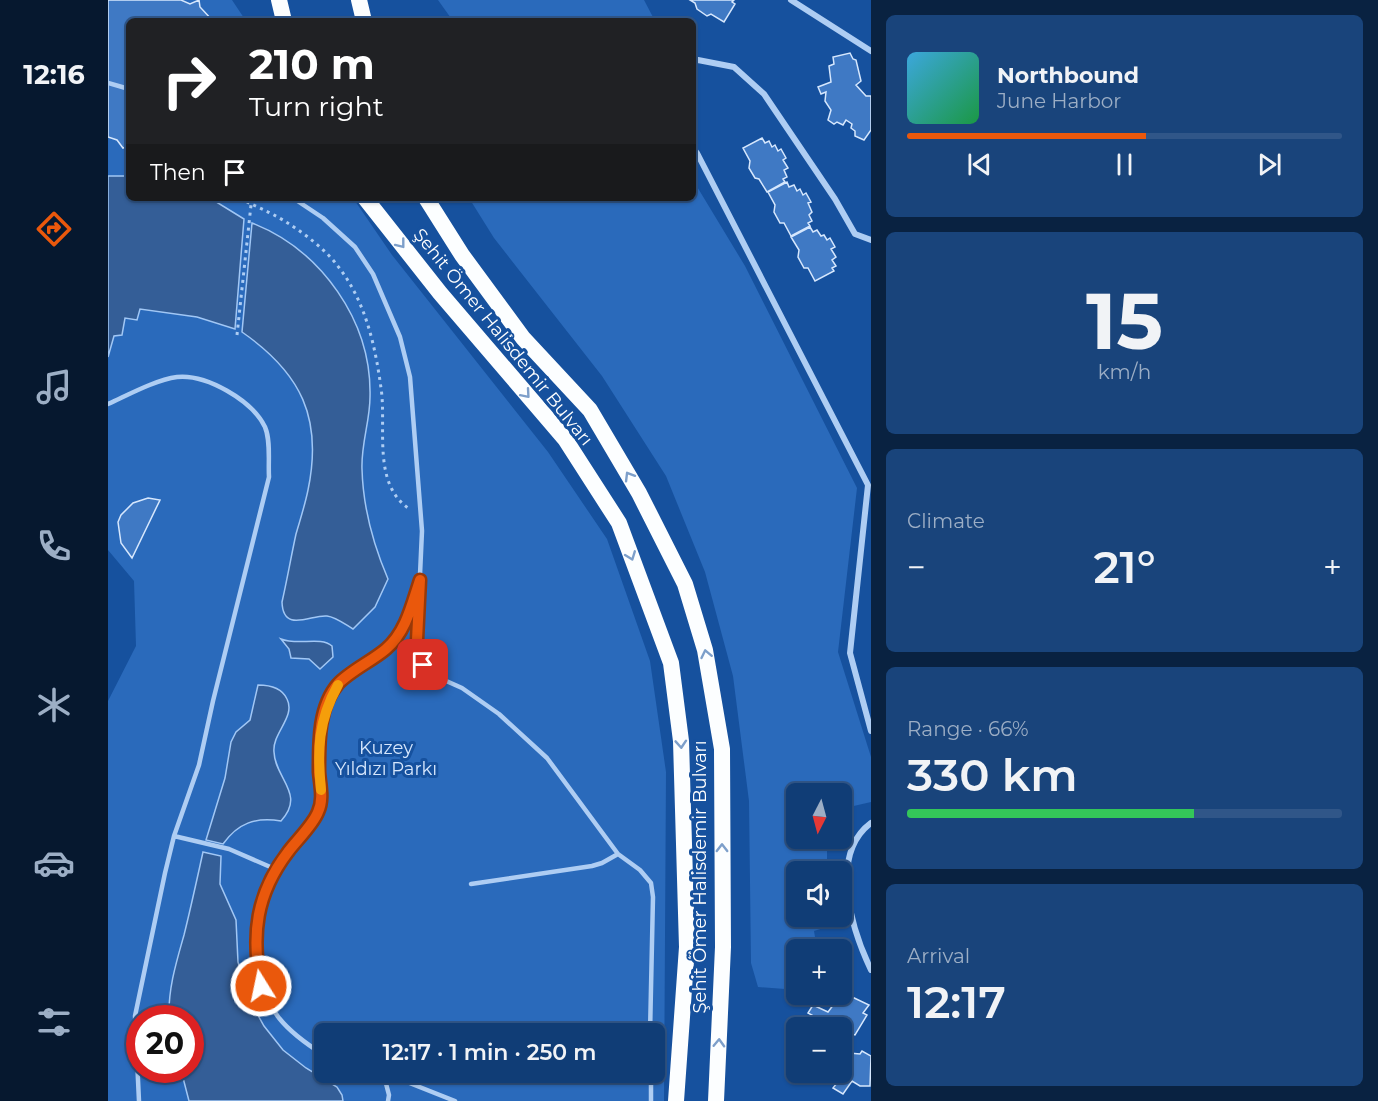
<!DOCTYPE html>
<meta charset="utf-8">
<style>
:root{--surface:#103d76;--page:#19447b;--text:#f1f3f6;--muted:#9caec5;--line:#305688;--accent:#ea580c}
body{margin:0;font-family:Montserrat,sans-serif;background:var(--page);color:var(--text);height:100vh;display:flex;flex-direction:column;font-size:22px;white-space:nowrap}
*{box-sizing:border-box;margin:0}
p{font-size:20px;color:var(--muted)}
.icon{flex:none;width:33px;height:33px;fill:none;stroke:currentColor;stroke-width:2;stroke-linecap:round;stroke-linejoin:round}
.map{position:relative;flex:1;overflow:hidden}
.details{display:flex;flex-direction:column;gap:15px;padding:15px;background:#092241;width:507px}
.details>*{flex:none}
.top-card{position:absolute;left:18px;top:18px;width:570px;height:183px;border-radius:9px;box-shadow:0 2px 4px #0004,0 0 0 2px var(--line);background:#202124;color:#fff;overflow:hidden}
.needle{width:39px;rotate:186deg}
.fabs{position:absolute;left:678px;top:783px;display:grid;gap:12px}
.fabs a{display:grid;place-items:center;width:66px;height:66px;border-radius:9px;background:var(--surface);box-shadow:0 2px 4px #0004,0 0 0 2px var(--line);font-size:30px}
.speed{position:absolute;left:18px;top:1005px;display:flex;gap:12px;font-size:30px;font-weight:700;text-align:center}
.speed>*{display:grid;place-content:center;width:78px;height:78px;border-radius:50%;background:var(--surface);box-shadow:0 2px 4px #0004,0 0 0 2px var(--line);line-height:1}
.speed .limit{border:9px solid #d22;background:#fff;color:#111}
.pin{position:absolute;display:grid;place-items:center;width:51px;height:51px;color:#fff;margin:-26px;border-radius:12px;box-shadow:0 3px 9px #0006}
.me{position:absolute;width:66px;margin:-33px;rotate:350deg;stroke-linejoin:round;filter:drop-shadow(0 0 4px #0008)}
.turn{display:flex;align-items:center;gap:21px;height:126px;padding:0 24px;font-size:27px}
.turn .icon{width:78px;height:78px;stroke-width:2.5}
.turn b{display:block;font-size:42px;line-height:51px}
.then{display:flex;align-items:center;height:57px;padding:0 24px;background:#0003;gap:12px;font-size:22px}
.big{font-size:45px;font-weight:600;line-height:1.1}
.details .card{flex:1;display:flex;flex-direction:column;justify-content:center;gap:9px;min-width:0;padding:0 21px;border-radius:9px;background:var(--page)}
.details .dial{align-items:center;gap:0}
.dial b{font-size:78px;line-height:1}
.song{display:flex;align-items:center;gap:18px}
.cover{width:72px;height:72px;border-radius:9px;background:linear-gradient(135deg,hsl(200 70% 55%),hsl(140 70% 35%))}
.played{height:6px;border-radius:3px;background:linear-gradient(90deg,var(--accent) 55%,var(--line) 55%)}
.keys{display:flex;justify-content:space-around;direction:ltr}
.heat{display:flex;justify-content:space-between;align-items:center;font-size:33px;direction:ltr}
.charge{height:9px;border-radius:4px;background:linear-gradient(90deg,#34c759 66%,var(--line) 0)}
.trip{position:absolute;left:206px;top:1023px;width:351px;height:60px;border-radius:9px;background:var(--surface);box-shadow:0 2px 4px #0004,0 0 0 2px var(--line);font-weight:600;line-height:60px;text-align:center}
main{display:flex;flex:1;min-height:0}
.tabs{display:flex;flex-direction:column;width:108px;justify-content:space-around;align-items:center;background:#06182f;color:var(--muted)}
.tabs .icon{width:42px;height:42px}
.tabs .current{color:var(--accent)}
.tabs b{font-size:27px;color:var(--text)}
.map>svg:first-child{display:block}
.green{fill:#2a6abb;fill-rule:evenodd}
.water{fill:#345e97;stroke:#a1c7f5;stroke-width:1.5}
.building{fill:#3f79c4;stroke:#d6e7fd;stroke-width:1.5}
.lines{fill:none;stroke-linecap:round;stroke-linejoin:round}
.path{stroke:#aecdf3;stroke-width:3;stroke-dasharray:3 4.5;stroke-linecap:butt}
.service{stroke:#aecdf3;stroke-width:4.5}
.minor{stroke:#aecdf3;stroke-width:6}
.trunk{stroke:#fcfeff;stroke-width:16}
.oneway{stroke:#7d9fca}
.route-casing{stroke:#983908;stroke-width:15}
.route{stroke:#ea580c;stroke-width:10}
.slow{stroke:#f59e0b;stroke-width:10}
.labels{text-anchor:middle;dominant-baseline:central;stroke-width:6;stroke-linejoin:round;paint-order:stroke}
.street-label{font-size:18px;fill:#fff;stroke:#16519e}
.park-label{font-size:18px;fill:#d6e7fd;stroke:#16519e}
</style>
<main>
<nav class="tabs">
<b>12:16</b>
<svg class="icon current" aria-label="directions" viewBox="0 0 24 24"><path d="M12 3l9 9-9 9-9-9zM9 14v-3h6M13 9l2 2-2 2"/></svg>
<svg class="icon" aria-label="music" viewBox="0 0 24 24"><path d="M9 18V5l10-2v13"/><circle cx="6" cy="18" r="3"/><circle cx="16" cy="16" r="3"/></svg>
<svg class="icon" aria-label="phone" viewBox="0 0 24 24"><path d="M5 4h4l2 5-3 2q2 4 5 5l2-3 5 2v4C11 20 4 13 5 4z"/></svg>
<svg class="icon" aria-label="climate" viewBox="0 0 24 24"><path d="M12 3v18M4 7l16 10M4 17L20 7"/></svg>
<svg class="icon" aria-label="car" viewBox="0 0 24 24"><path d="M5 17H2v-5l4-1 3-4h7l3 4 3 1v5h-3M9 17h6M6 11h13"/><circle cx="7" cy="17" r="2"/><circle cx="17" cy="17" r="2"/></svg>
<svg class="icon" aria-label="filters" viewBox="0 0 24 24"><path d="M4 7h16M4 17h16"/><circle cx="9" cy="7" r="2"/><circle cx="15" cy="17" r="2"/></svg>
</nav>
<div class="map">
<svg width="763" height="1101" viewBox="0 0 763 1101">
<rect width="100%" height="100%" fill="#16519e"/>
<path class="green" d="M 0,0 L 124,0 L 138,21 L 21,21 L 21,198 L 245,198 L 284,255 L 440,452 L 499,539 L 542,661 L 558,772 L 556,1101 L 0,1101 L 0,701 L 28,646 L 26,581 L 0,550 ZM 32,1018 L 82,1018 L 82,1070 L 32,1070 ZM 216,1034 L 546,1034 L 546,1072 L 216,1072 Z
M 330,0 L 536,0 L 547,21 L 345,21 Z
M 585,180 L 637,266 L 749,488 L 730,652 L 763,757 L 763,802 L 737,808 L 734,814 L 734,794 L 688,794 L 688,838 L 722,839 L 719,845 L 719,871 L 688,872 L 688,916 L 722,917 L 725,925 L 706,931 L 709,949 L 688,950 L 688,985 L 677,989 L 650,987 L 643,963 L 641,801 L 625,676 L 597,572 L 558,476 L 494,376 L 386,238 L 361,198 L 585,198 Z"/>
<path class="water" d="M 0,176 L 21,176 L 21,198 L 102,198 L 136,219 L 127,329 L 89,317 L 32,309 L 29,320 L 17,318 L 14,335 L 6,336 L 0,357 Z
M 144,223 C 213,250 264,321 262,397 C 262,421 253,444 254,469 C 255,507 265,544 280,579 L 267,607 L 245,629 C 238,625 228,617 219,616 C 204,614 175,634 174,602 C 179,580 183,557 188,534 C 192,520 197,505 200,490 C 215,418 193,373 134,332 Z
M 173,639 C 190,646 212,636 224,646 L 225,657 L 212,669 L 201,659 L 183,658 L 181,649 Z
M 150,685 C 161,685 174,688 179,699 C 188,717 164,733 166,752 C 167,779 198,794 173,821 C 147,817 130,823 115,844 L 98,840 L 117,778 L 123,742 L 128,732 L 142,720 Z
M 95,852 L 113,856 L 112,884 L 128,920 L 130,962 L 142,1001 L 156,1026 L 175,1050 L 198,1068 L 229,1087 L 234,1095 L 235,1101 L 81,1101 L 73,1070 L 82,1070 L 82,1018 L 61,1018 C 60,989 68,963 76,935 C 83,907 89,879 95,852 Z"/>
<path class="building" d="M 0,0 L 73,0 L 82,4 L 91,0 L 92,7 L 105,21 L 21,21 L 21,146 L 15,148 L 9,140 L 0,137 Z
M 582,0 L 626,0 L 624,2 L 627,4 L 616,22 L 603,14 L 599,16 L 589,9 L 587,3 Z
M 742,53 L 745,59 L 748,60 L 753,81 L 748,85 L 758,96 L 763,96 L 763,130 L 756,140 L 747,136 L 747,131 L 743,128 L 744,124 L 738,120 L 735,125 L 729,122 L 726,124 L 720,120 L 723,110 L 717,101 L 718,92 L 713,94 L 710,87 L 723,82 L 721,66 L 726,64 L 725,57 Z
M 654,138 L 657,143 L 661,141 L 664,147 L 667,145 L 670,151 L 673,149 L 678,158 L 675,160 L 680,168 L 676,170 L 679,177 L 675,179 L 677,182 L 659,192 L 651,179 L 647,178 L 641,168 L 642,161 L 635,148 Z
M 679,182 L 681,187 L 686,185 L 689,191 L 692,189 L 695,195 L 698,193 L 703,202 L 700,203 L 704,212 L 701,215 L 704,221 L 700,223 L 702,226 L 683,236 L 676,223 L 672,223 L 666,212 L 667,205 L 660,192 Z
M 702,227 L 705,232 L 709,230 L 713,236 L 716,235 L 719,240 L 722,238 L 727,247 L 723,249 L 728,257 L 724,260 L 728,266 L 724,268 L 726,271 L 707,281 L 700,268 L 696,268 L 690,257 L 691,250 L 683,237 Z
M 40,498 L 52,500 L 24,558 L 13,543 L 10,522 L 13,515 L 25,503 Z
M 742,996 L 761,1005 L 755,1013 L 759,1015 L 747,1035 L 739,1033 L 734,1037 L 734,1028 L 696,1028 L 696,1025 L 701,1020 L 709,1018 L 700,1013 L 705,1005 L 720,1012 L 726,1004 L 729,1005 L 734,1001 L 738,1002 Z
M 734,1050 L 741,1053 L 752,1054 L 754,1051 L 763,1056 L 762,1086 L 752,1086 L 744,1081 L 735,1094 L 725,1088 L 729,1083 L 720,1084 L 712,1079 L 710,1073 L 699,1076 L 697,1072 L 734,1072 Z"/>
<g class="lines">
<path class="path" d="M 132,198 C 140,203 148,206 156,210 C 180,221 213,244 229,265 C 257,300 267,344 273,388 C 279,427 263,485 303,510
M 129,335 L 143,205"/>
<path class="service" d="M 0,83 L 21,89
M 185,198 L 215,218 L 247,247 L 265,274 L 292,337 L 302,377 L 314,531 L 309,640 L 315,665 L 327,676 L 354,688 L 391,714 L 439,758 L 510,854 L 532,870 L 543,883 L 545,897 L 542,1034
M 0,404 C 20,395 47,380 69,377 C 98,374 144,400 157,427 C 163,441 160,462 161,477 L 105,701 L 91,765 L 66,836 L 57,873 L 27,1016 L 31,1101
M 66,836 L 121,849 L 167,869
M 363,884 L 484,866 L 494,863 L 510,854
M 216,1055 C 200,1045 183,1033 171,1018 C 139,976 142,915 166,871 C 174,856 188,842 199,827 C 202,823 208,818 210,813 C 216,800 212,786 211,772 C 210,744 211,708 229,685 C 237,675 252,668 262,660 C 293,638 298,620 310,586
M 264,1072 L 299,1082 L 347,1101
M 543,1072 L 543,1101
M 276,1076 L 281,1095 L 280,1101"/>
<path class="minor" d="M 683,0 L 763,51
M 585,63 L 590,60 L 626,67 L 656,94 L 727,199 L 747,234 L 763,240
M 585,148 L 589,153 L 760,485 L 742,653 L 763,731
M 763,823 C 720,855 744,930 763,970"/>
<path class="trunk" d="M 171,0 L 176,21
M 251,0 L 256,21
M 257,198 L 332,293 L 457,439 L 511,523 L 563,663 L 573,741 L 579,947 L 568,1101
M 318,198 L 354,255 L 415,338 L 482,410 L 531,493 L 577,584 L 597,650 L 614,749 L 615,947 L 608,1101"/>
</g>
<defs><path id="oneway-chevron" d="M-2-3.5L2.5 0L-2 3.5" fill="none" stroke-width="1.6" stroke-linecap="round" stroke-linejoin="round" transform="scale(1.5)"/></defs>
<g class="oneway">
<use href="#oneway-chevron" transform="translate(293 244) rotate(52)"/>
<use href="#oneway-chevron" transform="translate(418 394) rotate(49)"/>
<use href="#oneway-chevron" transform="translate(521 476) rotate(-121)"/>
<use href="#oneway-chevron" transform="translate(523 556) rotate(69)"/>
<use href="#oneway-chevron" transform="translate(598 654) rotate(-102)"/>
<use href="#oneway-chevron" transform="translate(573 744) rotate(86)"/>
<use href="#oneway-chevron" transform="translate(614 848) rotate(-90)"/>
<use href="#oneway-chevron" transform="translate(611 1043) rotate(-88)"/>
</g>
<g class="lines">
<defs>
<path id="route" d="M 153,986 C 143,935 148,894 180,852 C 188,841 205,825 210,812 C 216,799 212,785 211,772 C 211,744 210,707 230,684 C 242,671 264,661 278,649 C 298,632 304,604 312,580 L 309,640 L 315,665"/>
</defs>
<use href="#route" class="route-casing"/>
<use href="#route" class="route"/>
<path class="slow" d="M 213,790 C 209,750 210,721 230,685"/>
</g>
<g class="labels">
<g class="street-label">
<text transform="translate(395 337) rotate(51)">Şehit Ömer Halisdemir Bulvarı</text>
<text transform="translate(592 877) rotate(-90)">Şehit Ömer Halisdemir Bulvarı</text>
</g>
<g class="park-label">
<text x="278" y="748">Kuzey<tspan x="278" dy="21">Yıldızı Parkı</tspan></text>
</g>
</g>
</svg>
<div class="fabs">
<a><svg class="needle" viewBox="-14 -14 28 28"><path d="M0-13l5 13h-10z" fill="#e53935"/><path d="M0 13l5-13h-10z" fill="#9caec5"/></svg></a>
<a><svg class="icon" aria-label="sound" viewBox="0 0 24 24"><path d="M4 9h4l5-4v14l-5-4H4zM17 9q2 3 0 6"/></svg></a>
<a>+</a>
<a>−</a>
</div>
<div class="speed"><div class="limit">20</div></div>
<div class="pin" style="left:315px;top:665px;background:#d93025"><svg class="icon" aria-label="arrive" viewBox="0 0 24 24"><path d="M6 21V4h12l-3 4 3 4H6"/></svg></div>
<svg class="me" style="left:153px;top:986px" viewBox="-20 -20 40 40"><circle r="17" fill="#ea580c" stroke="#fff" stroke-width="3"/><path d="M0-11L8 9 0 5-8 9z" fill="#fff"/></svg>
<div class="trip">12:17 · 1 min · 250 m</div>
<div class="top-card">
<div class="turn"><svg class="icon" aria-label="right" viewBox="0 0 24 24"><path d="M7 20v-9h11M14 6l5 5-5 5"/></svg><div><b>210 m</b>Turn right</div></div>
<div class="then">Then<svg class="icon" aria-label="arrive" viewBox="0 0 24 24"><path d="M6 21V4h12l-3 4 3 4H6"/></svg></div>
</div>
</div>
<section class="details">
<div class="card">
<div class="song"><i class="cover"></i><div><b>Northbound</b><p>June Harbor</p></div></div>
<div class="played"></div>
<div class="keys"><svg class="icon" aria-label="previous" viewBox="0 0 24 24"><path d="M18 5L8 12l10 7zM5 5v14"/></svg><svg class="icon" aria-label="pause" viewBox="0 0 24 24"><path d="M8 5v14M16 5v14"/></svg><svg class="icon" aria-label="next" viewBox="0 0 24 24"><path d="M6 5l10 7-10 7zM19 5v14"/></svg></div>
</div>
<div class="card dial"><b>15</b><p>km/h</p></div>
<div class="card"><p>Climate</p>
<div class="heat"><a>−</a><b class="big">21°</b><a>+</a></div>
</div>
<div class="card"><p>Range · 66%</p><b class="big">330 km</b><div class="charge"></div></div>
<div class="card"><p>Arrival</p><b class="big">12:17</b></div>
</section>
</main>
